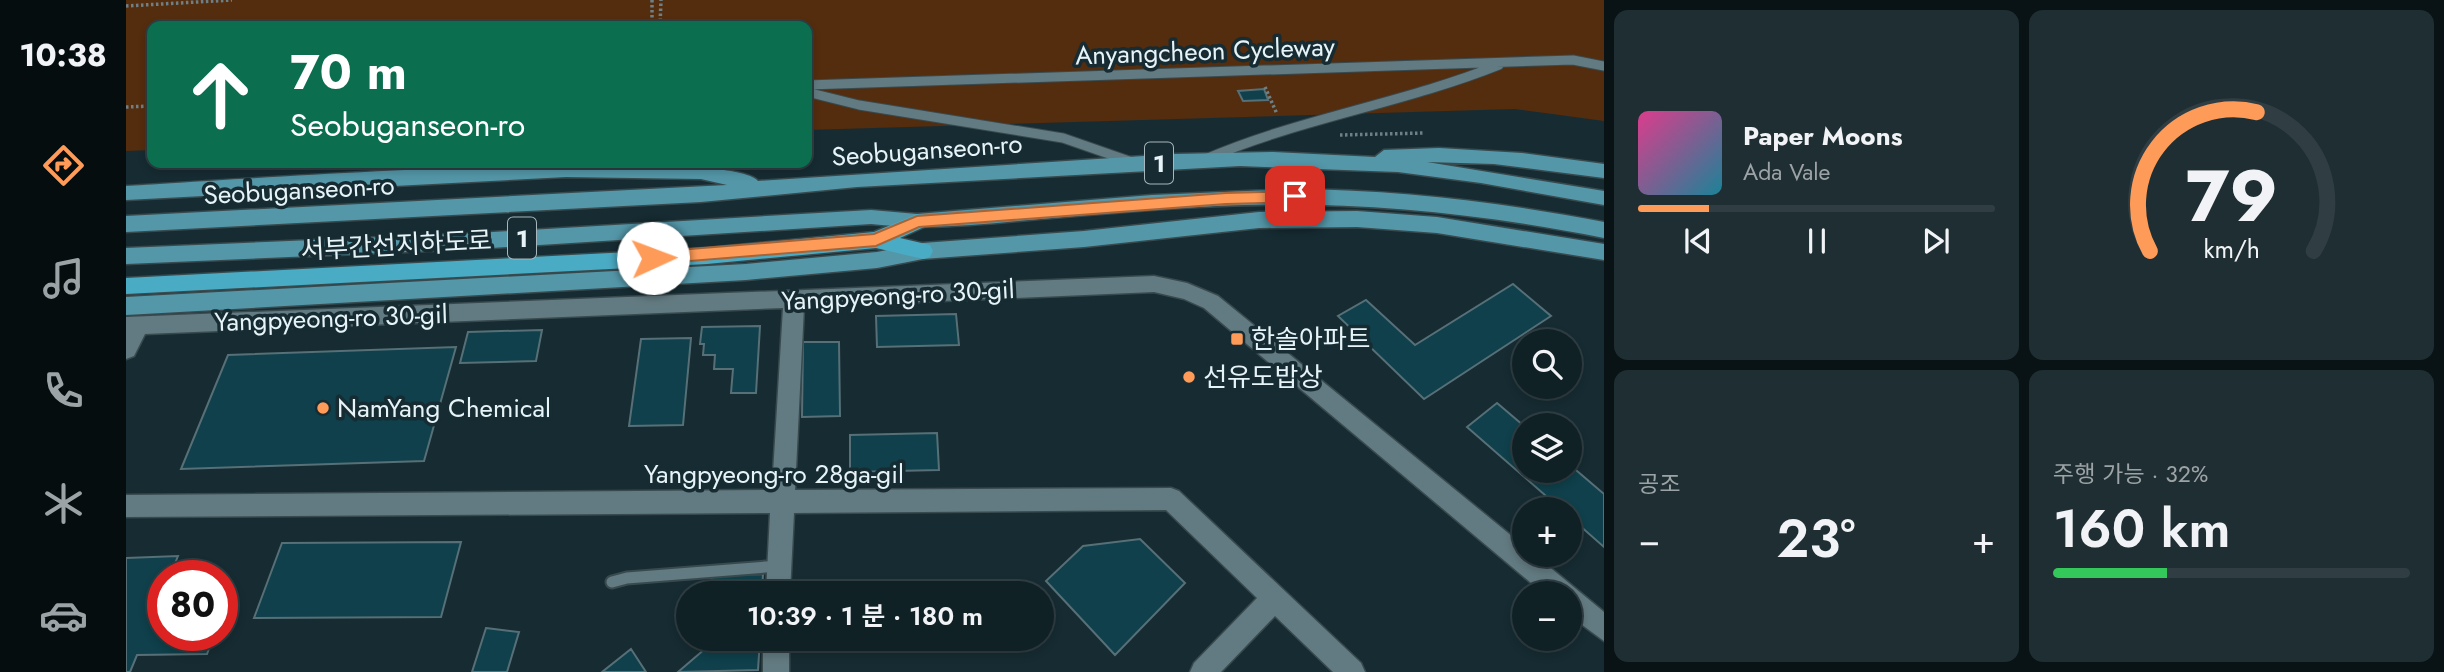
<!DOCTYPE html>
<html lang="ko">
<meta charset="utf-8">
<style>
:root{--surface:#102126;--page:#1e2e32;--text:#f1f3f6;--muted:#9ca3a7;--line:#303e43;--accent:#fe9b59}
body{margin:0;font-family:Jost,"Noto Sans KR",sans-serif;background:var(--page);color:var(--text);height:100vh;display:flex;flex-direction:column;font-size:26px;white-space:nowrap}
*{box-sizing:border-box;margin:0}
p{font-size:23px;color:var(--muted)}
.icon{flex:none;width:38px;height:38px;fill:none;stroke:currentColor;stroke-width:2;stroke-linecap:round;stroke-linejoin:round}
.map{position:relative;flex:1;overflow:hidden}
.details{display:flex;flex-direction:column;gap:10px;padding:10px;background:#091215;width:840px}
.details>*{flex:none}
.guide{position:absolute;left:21px;top:21px;width:665px;height:147px;border-radius:14px;box-shadow:0 4px 10px #0003,0 0 0 2px var(--line);background:#0b6e4f;color:#fff;overflow:hidden}
.buttons{position:absolute;left:1386px;top:329px;display:grid;gap:14px}
.buttons a{display:grid;place-items:center;width:70px;height:70px;border-radius:50%;background:var(--surface);box-shadow:0 4px 10px #0003,0 0 0 2px var(--line);font-size:35px}
.speed{position:absolute;left:21px;top:560px;display:flex;gap:14px;font-size:35px;font-weight:700;text-align:center}
.speed>*{display:grid;place-content:center;width:91px;height:91px;border-radius:50%;background:var(--surface);box-shadow:0 4px 10px #0003,0 0 0 2px var(--line);line-height:1}
.speed .limit{border:10px solid #d22;background:#fff;color:#111}
.pin{position:absolute;display:grid;place-items:center;width:60px;height:60px;color:#fff;margin:-30px;border-radius:14px;box-shadow:0 4px 10px #0006}
.me{position:absolute;width:77px;margin:-38px;rotate:88deg;stroke-linejoin:round;filter:drop-shadow(0 0 5px #0008)}
.turn{display:flex;align-items:center;gap:24px;height:147px;padding:0 28px;font-size:32px}
.turn .icon{width:91px;height:91px;stroke-width:2.5}
.turn b{display:block;font-size:49px;line-height:60px}
.big{font-size:52px;font-weight:600;line-height:1.1}
.details .card{flex:1;display:flex;flex-direction:column;justify-content:center;gap:10px;min-width:0;padding:0 24px;border-radius:14px;background:var(--page)}
.details .dial{align-items:center;gap:0}
.dial svg{height:182px;overflow:visible;fill:none;stroke:var(--line);stroke-width:7;stroke-linecap:round;text-anchor:middle}
.dial text{fill:var(--text);stroke:none}
.song{display:flex;align-items:center;gap:21px}
.cover{width:84px;height:84px;border-radius:10px;background:linear-gradient(135deg,hsl(330 70% 55%),hsl(190 70% 35%))}
.played{height:7px;border-radius:4px;background:linear-gradient(90deg,var(--accent) 20%,var(--line) 20%)}
.keys{display:flex;justify-content:space-around;direction:ltr}
.heat{display:flex;justify-content:space-between;align-items:center;font-size:38px;direction:ltr}
.charge{height:10px;border-radius:5px;background:linear-gradient(90deg,#34c759 32%,var(--line) 0)}
.details .tiles{flex:1;display:grid;gap:10px;grid-template-columns:repeat(2,1fr)}
.trip{position:absolute;left:550px;top:581px;width:378px;height:70px;border-radius:35px;background:var(--surface);box-shadow:0 4px 10px #0003,0 0 0 2px var(--line);font-weight:600;line-height:70px;text-align:center}
main{display:flex;flex:1;min-height:0}
.menu{display:flex;flex-direction:column;width:126px;justify-content:space-around;align-items:center;background:#060d0f;color:var(--muted)}
.menu .icon{width:49px;height:49px}
.menu .on{color:var(--accent)}
.menu b{font-size:32px;color:var(--text)}
.map>svg:first-child{display:block}
.green{fill:#542c0e}
.building{fill:#0f404b;stroke:#576f76;stroke-width:2}
.lines{fill:none;stroke-linecap:round;stroke-linejoin:round}
.lane-far1-casing{stroke:#384a4e;stroke-width:11}
.lane-casing{stroke:#384a4e;stroke-width:15}
.street-casing{stroke:#384a4e;stroke-width:3}
.primary-casing{stroke:#384a4e;stroke-width:3}
.highway-casing{stroke:#384a4e;stroke-width:3}
.path{stroke:#6e8085;stroke-width:3.5;stroke-dasharray:2.5 2.5;stroke-linecap:butt}
.lane-far1{stroke:#627a81;stroke-width:9}
.lane{stroke:#627a81;stroke-width:11}
.street{fill:#627a81;fill-rule:evenodd}
.primary{fill:#5497a9;fill-rule:evenodd}
.highway{fill:#4aabc4;fill-rule:evenodd}
.route{fill:#fe9b59;stroke:#a5653a;stroke-width:2}
.poi-dot{fill:#fe9b59;stroke:#162c32;stroke-width:2.5}
.labels{text-anchor:middle;dominant-baseline:central;stroke-width:7;stroke-linejoin:round;paint-order:stroke}
.shield{fill:#162c32;stroke:#a8b7bc;stroke-width:2}
.shield-label{font-size:24px;font-weight:bold;fill:#e6f3f7}
.street-label{font-size:26px;fill:#e6f3f7;stroke:#162c32}
.poi-label{font-size:26px;fill:#e6f3f7;stroke:#162c32;text-anchor:start}
</style>
<main>
<nav class="menu">
<b>10:38</b>
<svg class="icon on" aria-label="directions" viewBox="0 0 24 24"><path d="M12 3l9 9-9 9-9-9zM9 14v-3h6M13 9l2 2-2 2"/></svg>
<svg class="icon" aria-label="music" viewBox="0 0 24 24"><path d="M9 18V5l10-2v13"/><circle cx="6" cy="18" r="3"/><circle cx="16" cy="16" r="3"/></svg>
<svg class="icon" aria-label="phone" viewBox="0 0 24 24"><path d="M5 4h4l2 5-3 2q2 4 5 5l2-3 5 2v4C11 20 4 13 5 4z"/></svg>
<svg class="icon" aria-label="climate" viewBox="0 0 24 24"><path d="M12 3v18M4 7l16 10M4 17L20 7"/></svg>
<svg class="icon" aria-label="car" viewBox="0 0 24 24"><path d="M5 17H2v-5l4-1 3-4h7l3 4 3 1v5h-3M9 17h6M6 11h13"/><circle cx="7" cy="17" r="2"/><circle cx="17" cy="17" r="2"/></svg>
</nav>
<div class="map">
<svg width="1478" height="672" viewBox="0 0 1478 672">
<rect width="100%" height="100%" fill="#162c32"/>
<path class="green" d="M 0,0 L 1478,0 L 1478,121 L 1389,109 L 681,130 L 681,26 L 26,26 L 26,150 L 0,151 Z"/>
<path class="building" d="M 1138,89 L 1142,100 L 1117,101 L 1112,91 Z
M 1387,284 L 1425,316 L 1298,399 L 1212,316 L 1240,300 L 1289,345 Z
M 830,314 L 833,345 L 751,347 L 750,316 Z
M 634,326 L 630,393 L 605,393 L 607,369 L 588,369 L 589,355 L 577,355 L 578,344 L 574,344 L 576,327 Z
M 416,330 L 410,361 L 334,363 L 342,332 Z
M 565,338 L 557,425 L 503,426 L 515,339 Z
M 677,342 L 713,342 L 714,416 L 676,417 Z
M 330,347 L 298,461 L 55,469 L 102,355 Z
M 1371,403 L 1398,426 L 1398,471 L 1444,471 L 1444,465 L 1478,494 L 1478,547 L 1444,517 L 1444,509 L 1435,509 L 1341,427 Z
M 811,433 L 813,470 L 724,472 L 724,435 Z
M 1014,539 L 1059,583 L 989,655 L 920,581 L 957,546 Z
M 335,542 L 315,617 L 128,618 L 156,543 Z
M 52,556 L 44,576 L 37,576 L 33,602 L 37,602 L 37,635 L 88,635 L 81,654 L 11,655 L 4,672 L 0,672 L 0,558 Z
M 637,574 L 636,593 L 584,593 L 586,575 Z
M 360,628 L 393,632 L 381,672 L 346,672 Z
M 581,639 L 634,639 L 632,670 L 552,672 L 580,648 Z
M 505,649 L 520,672 L 476,672 Z"/>
<g class="lines">
<defs>
<path id="lane-far1" d="M 681,85 L 1447,60 L 1478,66
M 681,92 L 733,105 L 937,138 L 1006,162
M 1082,158 C 1176,118 1278,103 1373,65"/>
<path id="lane" d="M 486,582 L 501,578 L 653,566"/>
<path id="street" d="M 1028,276 L 1061,283 L 1092,296 L 1398,546 L 1398,555 L 1409,555 L 1478,612 L 1478,641 L 1444,616 L 1444,593 L 1417,593 L 1078,308 L 1058,299 L 1028,292 L 678,307 L 669,490 L 1045,488 L 1053,491 L 1235,663 L 1239,672 L 1207,672 L 1149,616 L 1095,672 L 1064,672 L 1068,663 L 1131,598 L 1040,510 L 668,513 L 664,593 L 640,593 L 644,513 L 0,517 L 0,495 L 646,490 L 657,308 L 19,334 L 8,356 L 0,359 L 0,317 Z
M 637,639 L 663,639 L 663,672 L 637,672 Z"/>
<path id="primary" d="M 1313,148 L 1396,153 L 1478,164 L 1478,178 L 1368,164 L 1301,162 L 1478,191 L 1478,205 L 1355,183 L 1272,172 L 1114,166 L 731,187 L 575,202 L 0,232 L 0,216 L 601,185 L 575,179 L 440,177 L 0,200 L 0,186 C 80,182 601,143 632,181 L 1049,154 L 1147,152 L 1249,157 L 1258,150 Z
M 1167,189 C 1272,190 1375,202 1478,222 L 1478,238 C 1343,211 1210,199 1072,207 C 1016,210 960,215 903,220 C 850,225 799,230 745,224 L 350,249 L 0,264 L 0,248 L 350,233 L 745,210 L 791,214 L 1026,195 Z
M 1231,211 L 1311,217 L 1478,244 L 1478,260 L 1311,233 L 1231,227 L 1133,228 L 958,247 L 797,259 L 751,268 L 620,280 L 0,315 L 0,297 L 620,264 L 751,252 L 797,243 L 958,231 L 1133,212 Z"/>
<path id="highway" d="M 791,214 L 798,217 L 801,222 L 798,227 L 774,238 L 804,245 L 807,251 L 804,257 L 797,259 L 750,248 L 581,264 L 0,294 L 0,278 L 581,248 L 748,232 Z"/>
</defs>
<use href="#lane-far1" class="lane-far1-casing"/>
<use href="#lane" class="lane-casing"/>
<use href="#street" class="street-casing"/>
<use href="#primary" class="primary-casing"/>
<use href="#highway" class="highway-casing"/>
<path class="path" d="M 526,0 L 526,26
M 0,6 L 106,0
M 534,26 L 535,0
M 1139,87 L 1151,114
M 0,107 L 26,106
M 1214,135 L 1299,133"/>
<use href="#lane-far1" class="lane-far1"/>
<use href="#lane" class="lane"/>
<use href="#street" class="street"/>
<use href="#primary" class="primary"/>
<use href="#highway" class="highway"/>
</g>
<path class="route" d="M 1169,191 L 1176,196 L 1169,202 L 1100,204 L 793,227 L 750,246 L 527,264 L 520,258 L 527,252 L 748,234 L 791,216 L 1100,193 Z"/>
<g class="poi-dot">
<rect x="1104" y="332" width="14" height="14" rx="3.5"/>
<circle cx="1063" cy="377" r="7"/>
<circle cx="197" cy="408" r="7"/>
</g>
<g class="labels">
<g class="shield">
<rect x="1019" y="142.5" width="28" height="41" rx="5"/>
<rect x="382" y="217.5" width="28" height="41" rx="5"/>
</g>
<g class="shield-label">
<text x="1033" y="163">1</text>
<text x="396" y="238">1</text>
</g>
<g class="street-label">
<text transform="translate(1079 51) rotate(-2)">Anyangcheon Cycleway</text>
<text transform="translate(801 150) rotate(-4)">Seobuganseon-ro</text>
<text transform="translate(173 190) rotate(-3)">Seobuganseon-ro</text>
<text transform="translate(270 245) rotate(-3)">서부간선지하도로</text>
<text transform="translate(772 295) rotate(-3)">Yangpyeong-ro 30-gil</text>
<text transform="translate(205 318) rotate(-2)">Yangpyeong-ro 30-gil</text>
<text x="648" y="474">Yangpyeong-ro 28ga-gil</text>
</g>
<g class="poi-label">
<text x="1125" y="339">한솔아파트</text>
<text x="1077" y="377">선유도밥상</text>
<text x="211" y="408">NamYang Chemical</text>
</g>
</g>
</svg>
<div class="buttons">
<a><svg class="icon" aria-label="search" viewBox="0 0 24 24"><circle cx="10" cy="10" r="6"/><path d="M15 15l6 6"/></svg></a>
<a><svg class="icon" aria-label="layers" viewBox="0 0 24 24"><path d="M12 4l9 5-9 5-9-5zM3 14l9 5 9-5"/></svg></a>
<a>+</a>
<a>−</a>
</div>
<div class="speed"><div class="limit">80</div></div>
<div class="pin" style="left:1169px;top:196px;background:#d93025"><svg class="icon" aria-label="arrive" viewBox="0 0 24 24"><path d="M6 21V4h12l-3 4 3 4H6"/></svg></div>
<svg class="me" style="left:527px;top:258px" viewBox="-20 -20 40 40"><circle r="19" fill="#fff"/><path d="M0-13L10 11 0 6-10 11z" fill="#fe9b59"/></svg>
<div class="trip">10:39 · 1 분 · 180 m</div>
<div class="guide">
<div class="turn"><svg class="icon" aria-label="ahead" viewBox="0 0 24 24"><path d="M12 20V5M6 11l6-6 6 6"/></svg><div><b>70 m</b>Seobuganseon-ro</div></div>
</div>
</div>
<section class="details">
<div class="tiles">
<div class="card">
<div class="song"><i class="cover"></i><div><b>Paper Moons</b><p>Ada Vale</p></div></div>
<div class="played"></div>
<div class="keys"><svg class="icon" aria-label="previous" viewBox="0 0 24 24"><path d="M18 5L8 12l10 7zM5 5v14"/></svg><svg class="icon" aria-label="pause" viewBox="0 0 24 24"><path d="M8 5v14M16 5v14"/></svg><svg class="icon" aria-label="next" viewBox="0 0 24 24"><path d="M6 5l10 7-10 7zM19 5v14"/></svg></div>
</div>
<div class="card dial"><svg viewBox="0 0 100 80">
<path d="M14 69A42 42 0 1 1 86 69"/>
<path d="M14 69A42 42 0 0 1 61 8" stroke="#fe9b59"/>
<text x="50" y="56" font-size="32" font-weight="700">79</text>
<text x="50" y="72" font-size="11">km/h</text>
</svg></div>
<div class="card"><p>공조</p>
<div class="heat"><a>−</a><b class="big">23°</b><a>+</a></div>
</div>
<div class="card"><p>주행 가능 · 32%</p><b class="big">160 km</b><div class="charge"></div></div>
</div>
</section>
</main>
